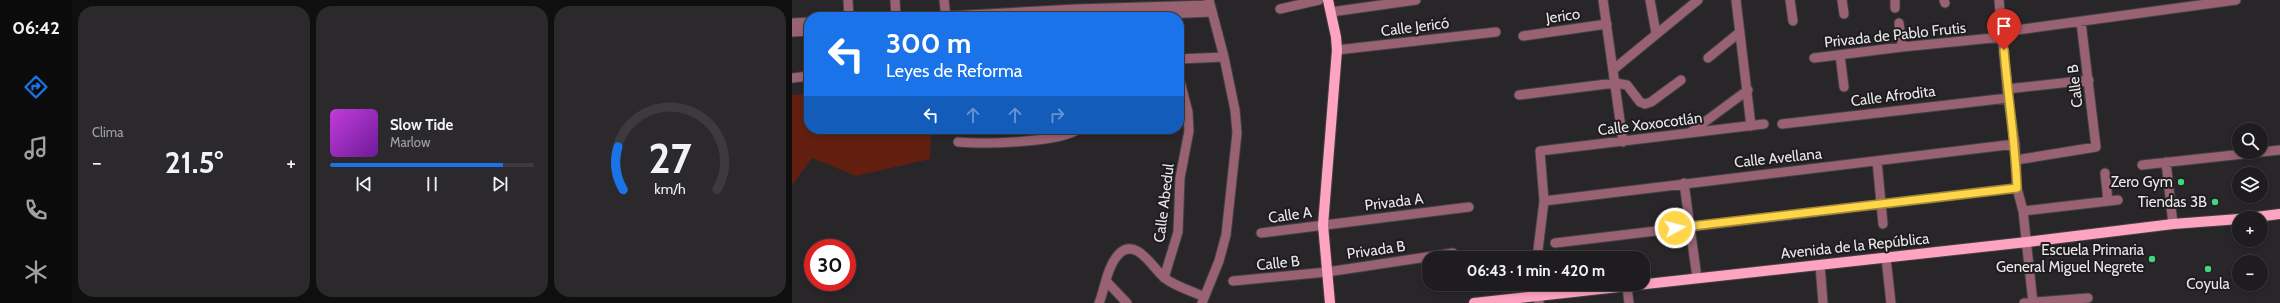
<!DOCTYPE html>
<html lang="es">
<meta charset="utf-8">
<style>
:root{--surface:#1e1c1e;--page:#2b292b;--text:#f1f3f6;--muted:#a1a1a4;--line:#3c3a3c;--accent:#1a73e8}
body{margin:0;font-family:Cabin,sans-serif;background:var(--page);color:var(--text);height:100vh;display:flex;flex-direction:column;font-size:15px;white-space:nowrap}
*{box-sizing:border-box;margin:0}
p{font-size:13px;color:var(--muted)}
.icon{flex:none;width:22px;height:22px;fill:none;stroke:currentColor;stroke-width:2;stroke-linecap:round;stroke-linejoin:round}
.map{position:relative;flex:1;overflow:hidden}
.details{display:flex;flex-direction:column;gap:6px;padding:6px;background:#100f10;width:720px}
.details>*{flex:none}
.top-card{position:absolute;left:12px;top:12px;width:380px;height:122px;border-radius:16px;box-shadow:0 2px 6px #0003,0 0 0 1px var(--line);background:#1a73e8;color:#fff;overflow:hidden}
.controls{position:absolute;left:1440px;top:123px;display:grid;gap:8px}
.controls a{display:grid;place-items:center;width:36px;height:36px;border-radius:50%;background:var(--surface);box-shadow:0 2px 6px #0003,0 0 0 1px var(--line);font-size:20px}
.speed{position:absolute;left:12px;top:239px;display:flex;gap:8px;font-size:20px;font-weight:700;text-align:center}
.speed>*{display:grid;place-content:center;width:52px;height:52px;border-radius:50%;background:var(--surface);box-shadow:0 2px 6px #0003,0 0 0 1px var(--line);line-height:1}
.speed .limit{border:6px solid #d22;background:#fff;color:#111}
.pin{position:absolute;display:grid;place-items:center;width:34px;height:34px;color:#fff;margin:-41px -17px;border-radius:50% 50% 50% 0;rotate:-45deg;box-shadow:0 0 4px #0007}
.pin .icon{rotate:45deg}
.me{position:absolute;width:44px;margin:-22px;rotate:83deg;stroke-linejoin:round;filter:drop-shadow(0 0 3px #0008)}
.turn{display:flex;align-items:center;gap:14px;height:84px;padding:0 16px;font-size:18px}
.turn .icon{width:52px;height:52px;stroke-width:2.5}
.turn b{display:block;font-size:28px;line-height:34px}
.lanes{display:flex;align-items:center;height:38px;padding:0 16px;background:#0003;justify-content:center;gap:20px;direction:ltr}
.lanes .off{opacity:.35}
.big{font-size:30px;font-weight:800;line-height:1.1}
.details .card{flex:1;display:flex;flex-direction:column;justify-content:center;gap:6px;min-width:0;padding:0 14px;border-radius:16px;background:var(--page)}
.details .dial{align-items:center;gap:0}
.dial svg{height:104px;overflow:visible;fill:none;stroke:var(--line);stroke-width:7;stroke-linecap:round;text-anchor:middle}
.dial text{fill:var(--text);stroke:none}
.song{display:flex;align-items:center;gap:12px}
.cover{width:48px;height:48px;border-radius:6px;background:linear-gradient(135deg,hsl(290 70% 55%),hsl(280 70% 35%))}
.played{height:4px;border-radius:2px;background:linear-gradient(90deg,var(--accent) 85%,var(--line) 85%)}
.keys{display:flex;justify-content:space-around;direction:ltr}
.heat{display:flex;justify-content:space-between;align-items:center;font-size:22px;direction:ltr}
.details .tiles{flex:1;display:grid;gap:6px;grid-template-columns:repeat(3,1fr)}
.trip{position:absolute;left:630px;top:251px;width:228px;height:40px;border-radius:16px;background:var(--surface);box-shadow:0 2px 6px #0003,0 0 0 1px var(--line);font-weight:800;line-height:40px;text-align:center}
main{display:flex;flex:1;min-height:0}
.menu{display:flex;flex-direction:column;width:72px;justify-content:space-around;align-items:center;background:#0c0b0c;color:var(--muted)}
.menu .icon{width:28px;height:28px}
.menu .active{color:var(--accent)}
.menu b{font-size:18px;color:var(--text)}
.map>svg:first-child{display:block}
.green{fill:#621f10}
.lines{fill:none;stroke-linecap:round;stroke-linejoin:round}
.minor-casing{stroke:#434143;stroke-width:11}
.major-casing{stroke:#434143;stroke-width:12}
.minor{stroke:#986272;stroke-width:9}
.major{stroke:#fea4c0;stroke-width:10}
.route-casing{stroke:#a68a30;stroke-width:10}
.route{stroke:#ffd54a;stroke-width:7}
.poi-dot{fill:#41d77c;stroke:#1e1c1e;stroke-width:1.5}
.labels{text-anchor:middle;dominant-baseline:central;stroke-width:4;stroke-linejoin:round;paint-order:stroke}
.street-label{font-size:15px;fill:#e9e7e9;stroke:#1e1c1e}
.poi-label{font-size:15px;fill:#e9e7e9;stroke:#1e1c1e;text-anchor:end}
</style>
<main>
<nav class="menu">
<b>06:42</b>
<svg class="icon active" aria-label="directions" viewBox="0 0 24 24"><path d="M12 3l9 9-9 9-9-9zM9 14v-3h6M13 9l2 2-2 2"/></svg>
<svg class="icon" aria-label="music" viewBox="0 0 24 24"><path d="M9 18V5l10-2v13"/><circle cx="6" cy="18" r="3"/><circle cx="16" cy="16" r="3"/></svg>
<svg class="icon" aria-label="phone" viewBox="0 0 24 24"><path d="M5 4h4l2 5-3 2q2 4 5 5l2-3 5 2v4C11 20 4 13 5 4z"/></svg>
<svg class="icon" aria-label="climate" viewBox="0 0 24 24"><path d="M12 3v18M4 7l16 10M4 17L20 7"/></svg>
</nav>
<section class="details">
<div class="tiles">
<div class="card"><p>Clima</p>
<div class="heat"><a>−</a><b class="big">21.5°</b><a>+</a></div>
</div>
<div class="card">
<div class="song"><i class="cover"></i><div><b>Slow Tide</b><p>Marlow</p></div></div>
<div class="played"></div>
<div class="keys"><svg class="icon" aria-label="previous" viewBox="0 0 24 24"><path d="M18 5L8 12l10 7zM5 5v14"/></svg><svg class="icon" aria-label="pause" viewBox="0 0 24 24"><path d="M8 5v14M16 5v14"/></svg><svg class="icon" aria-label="next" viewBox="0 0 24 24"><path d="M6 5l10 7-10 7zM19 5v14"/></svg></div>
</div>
<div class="card dial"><svg viewBox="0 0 100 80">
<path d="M14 69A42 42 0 1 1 86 69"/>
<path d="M14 69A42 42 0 0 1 10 36" stroke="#1a73e8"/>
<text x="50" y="56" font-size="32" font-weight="700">27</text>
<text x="50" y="72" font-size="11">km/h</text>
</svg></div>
</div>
</section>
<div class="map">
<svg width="1488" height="303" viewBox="0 0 1488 303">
<rect width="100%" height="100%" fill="#282628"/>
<path class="green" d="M 17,94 L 17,129 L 139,129 L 138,159 L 64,176 L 20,158 L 0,185 L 0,95 Z"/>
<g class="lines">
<defs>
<path id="minor" d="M 56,0 L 57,17
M 103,0 L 104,17
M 152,0 L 154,17
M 811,0 L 831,142
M 858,0 L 864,33
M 944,0 L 959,126
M 998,0 L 1001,21
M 1050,0 L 1052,14
M 1103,0 L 1103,8
M 1152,0 L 1153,3
M 1207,0 L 1216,98 L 1223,144 L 1225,188 L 1231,211 L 1241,303
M 488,9 L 527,0
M 539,12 L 624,0
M 138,17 L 284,9 L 418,5
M 296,17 L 420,12
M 0,23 L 17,22
M 1107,23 L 1110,47
M 0,32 L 17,31
M 1210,32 L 1444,0
M 731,36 L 815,24
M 545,50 L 704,32
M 1048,55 L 1052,87
M 916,58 L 948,32
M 1022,58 L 1110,47 L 1211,37
M 387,59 L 432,57
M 822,69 L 906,0
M 0,78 L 17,76
M 1215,89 L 1297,80
M 727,95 L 823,83 L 835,85 L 848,102 L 853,104 L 859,102 L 889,80
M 990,124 L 1216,98
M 899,132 L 956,90
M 166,142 C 190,144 269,143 286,129
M 1224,160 L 1304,147 L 1289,22
M 1085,161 L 1091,224
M 1374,162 L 1381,224
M 1350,165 L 1488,150
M 1313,173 L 1316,201
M 892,183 L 905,278
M 752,201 L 1223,144
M 1231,211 L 1326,200
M 469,233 L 677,207
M 763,243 L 1225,188
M 745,258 L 752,201 L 748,151 L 972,124
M 1094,258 L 1099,303
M 1028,265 L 1031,303
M 372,278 L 386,232 L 388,178 L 397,131 L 396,112 L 387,77
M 441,281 L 535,272 L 661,253
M 315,282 L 335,303
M 746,284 L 747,303
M 835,287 L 837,303
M 307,303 C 313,288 315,267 326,255 C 344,234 363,272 374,279 C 385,287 400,291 412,297
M 410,303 L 427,261 L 434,235 L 445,133 L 443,110 L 432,57 L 417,0
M 1232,303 L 1296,298"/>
<path id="major" d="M 536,0 L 544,37 L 545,50 L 531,225 L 538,303
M 1456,218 L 1488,214
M 682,303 L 1235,242 L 1381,224 L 1447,219"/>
</defs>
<use href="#minor" class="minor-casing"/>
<use href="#major" class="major-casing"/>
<use href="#minor" class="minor"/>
<use href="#major" class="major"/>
</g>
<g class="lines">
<defs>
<path id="route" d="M 883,228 L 1225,188 C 1223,141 1216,96 1212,50"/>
</defs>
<use href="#route" class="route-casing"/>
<use href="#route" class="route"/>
</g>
<g class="poi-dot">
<circle cx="1389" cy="182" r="4"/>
<circle cx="1423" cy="202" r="4"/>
<circle cx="1360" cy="259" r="4"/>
<circle cx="1416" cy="269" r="4"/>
</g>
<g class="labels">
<g class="street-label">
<text transform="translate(771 16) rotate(-8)">Jerico</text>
<text transform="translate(623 27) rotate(-7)">Calle Jericó</text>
<text transform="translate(1103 35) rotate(-6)">Privada de Pablo Frutis</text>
<text transform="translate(1283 86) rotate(-97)">Calle B</text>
<text transform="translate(1101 96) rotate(-7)">Calle Afrodita</text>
<text transform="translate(858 124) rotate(-7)">Calle Xoxocotlán</text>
<text transform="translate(986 158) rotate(-6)">Calle Avellana</text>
<text transform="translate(602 202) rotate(-7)">Privada A</text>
<text transform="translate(372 203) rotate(-83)">Calle Abedul</text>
<text transform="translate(498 215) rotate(-8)">Calle A</text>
<text transform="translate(1063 246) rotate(-6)">Avenida de la República</text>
<text transform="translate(584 250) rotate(-8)">Privada B</text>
<text transform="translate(486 263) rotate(-6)">Calle B</text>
</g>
<g class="poi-label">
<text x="1381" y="182">Zero Gym</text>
<text x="1415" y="202">Tiendas 3B</text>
<text x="1352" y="250">Escuela Primaria<tspan x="1352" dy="17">General Miguel Negrete</tspan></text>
<text x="1416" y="284" text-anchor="middle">Coyula</text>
</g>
</g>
</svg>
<div class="controls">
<a><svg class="icon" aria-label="search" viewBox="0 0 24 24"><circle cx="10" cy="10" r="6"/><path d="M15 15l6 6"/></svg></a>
<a><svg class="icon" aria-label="layers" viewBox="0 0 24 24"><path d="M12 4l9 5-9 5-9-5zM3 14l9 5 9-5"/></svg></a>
<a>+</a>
<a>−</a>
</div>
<div class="speed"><div class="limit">30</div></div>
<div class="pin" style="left:1212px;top:50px;background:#d93025"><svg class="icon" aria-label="arrive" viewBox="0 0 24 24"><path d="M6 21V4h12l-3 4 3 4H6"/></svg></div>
<svg class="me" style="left:883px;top:228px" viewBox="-20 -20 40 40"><circle r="17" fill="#ffd54a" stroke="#fff" stroke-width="3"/><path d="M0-11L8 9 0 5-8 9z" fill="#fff"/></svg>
<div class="trip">06:43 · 1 min · 420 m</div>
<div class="top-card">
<div class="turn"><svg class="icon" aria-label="left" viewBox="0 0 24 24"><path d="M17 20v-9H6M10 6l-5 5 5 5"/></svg><div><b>300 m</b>Leyes de Reforma</div></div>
<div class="lanes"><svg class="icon" aria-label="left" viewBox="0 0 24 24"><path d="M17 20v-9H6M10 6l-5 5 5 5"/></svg><svg class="icon off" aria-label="ahead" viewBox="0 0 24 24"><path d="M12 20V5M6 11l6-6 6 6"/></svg><svg class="icon off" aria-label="ahead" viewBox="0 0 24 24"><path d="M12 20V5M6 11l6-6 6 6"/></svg><svg class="icon off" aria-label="right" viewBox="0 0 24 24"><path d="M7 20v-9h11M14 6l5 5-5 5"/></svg></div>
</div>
</div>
</main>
